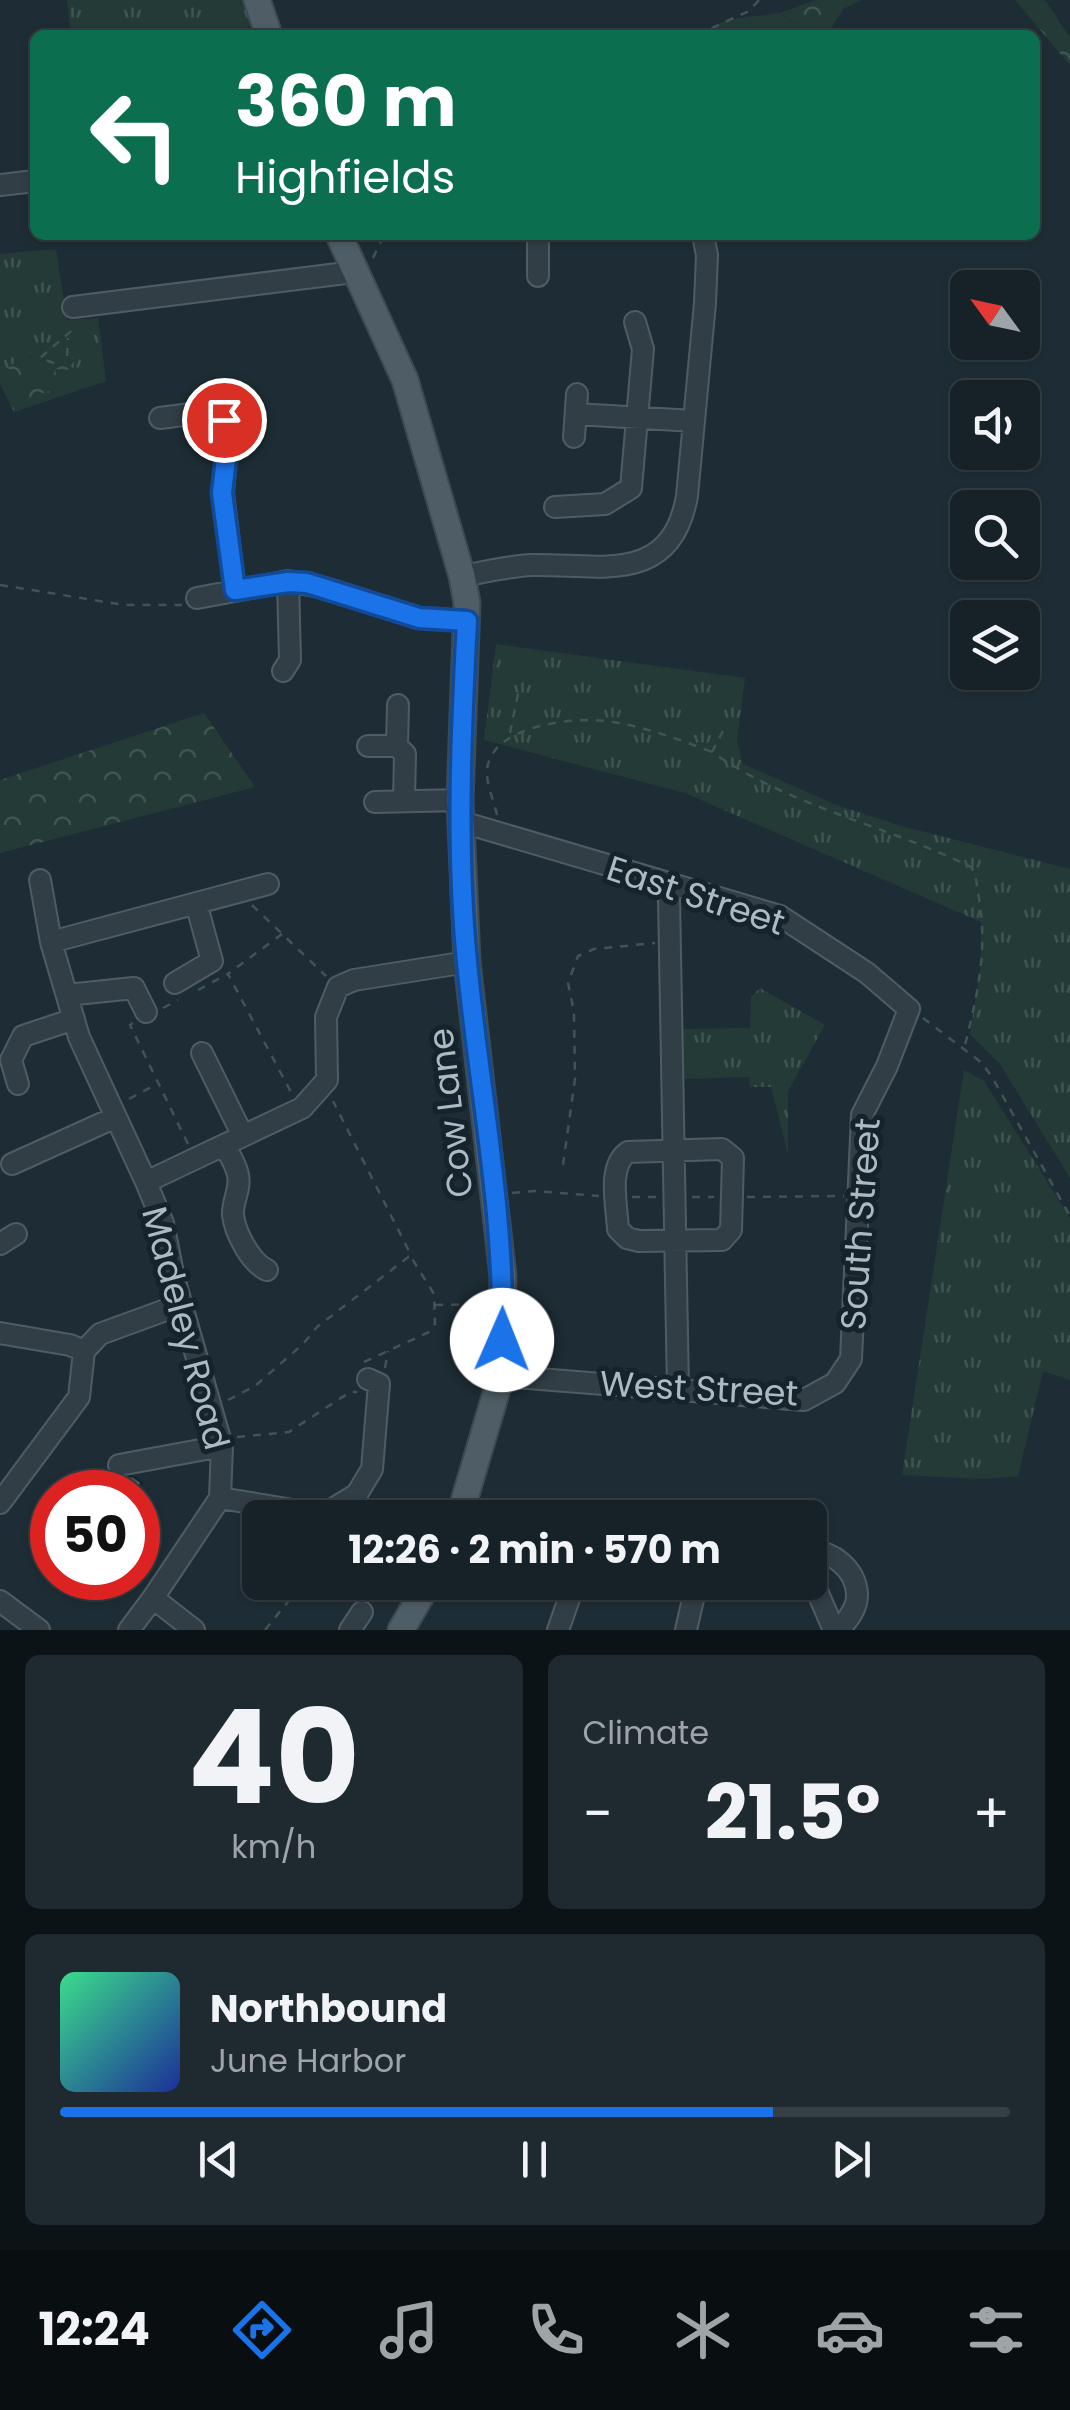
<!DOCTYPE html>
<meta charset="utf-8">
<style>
:root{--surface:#162228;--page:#1f2a30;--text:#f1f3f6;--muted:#9ea4a8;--line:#353f45;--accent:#1a73e8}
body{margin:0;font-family:Poppins,sans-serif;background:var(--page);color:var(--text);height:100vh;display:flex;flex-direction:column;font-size:38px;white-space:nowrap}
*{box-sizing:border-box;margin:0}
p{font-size:32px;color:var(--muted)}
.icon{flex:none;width:55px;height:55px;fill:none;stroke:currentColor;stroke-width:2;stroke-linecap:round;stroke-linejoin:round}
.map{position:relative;height:1630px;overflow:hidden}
.sheet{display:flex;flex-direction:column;gap:25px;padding:25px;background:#0c1316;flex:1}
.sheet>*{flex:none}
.guide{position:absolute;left:30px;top:30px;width:1010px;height:210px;border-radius:15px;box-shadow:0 2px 8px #0004,0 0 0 2px var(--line);background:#0b6e4f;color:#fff;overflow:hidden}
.needle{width:65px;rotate:303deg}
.buttons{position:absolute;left:950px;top:270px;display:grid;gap:20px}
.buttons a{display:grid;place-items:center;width:90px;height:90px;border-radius:15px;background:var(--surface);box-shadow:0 2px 8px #0004,0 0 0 2px var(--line);font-size:50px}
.speed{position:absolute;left:30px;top:1470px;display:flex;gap:20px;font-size:50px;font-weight:700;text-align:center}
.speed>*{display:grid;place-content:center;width:130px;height:130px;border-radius:50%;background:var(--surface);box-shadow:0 2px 8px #0004,0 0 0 2px var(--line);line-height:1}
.speed .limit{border:15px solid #d22;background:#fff;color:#111}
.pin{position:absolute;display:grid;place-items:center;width:85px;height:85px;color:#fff;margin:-42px;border:5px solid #fff;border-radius:50%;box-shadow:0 2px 10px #0007}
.me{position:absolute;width:110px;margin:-55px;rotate:1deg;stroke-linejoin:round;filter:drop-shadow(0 0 8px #0008)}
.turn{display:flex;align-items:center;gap:35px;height:210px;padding:0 40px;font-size:45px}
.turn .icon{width:130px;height:130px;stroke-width:2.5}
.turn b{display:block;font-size:70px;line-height:85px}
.big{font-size:75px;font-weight:700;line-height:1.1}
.sheet .tile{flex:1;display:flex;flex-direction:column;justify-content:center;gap:15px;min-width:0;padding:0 35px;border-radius:15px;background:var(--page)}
.sheet .dial{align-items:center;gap:0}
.dial b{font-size:130px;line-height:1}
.song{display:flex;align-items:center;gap:30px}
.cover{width:120px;height:120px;border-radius:15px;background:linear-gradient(135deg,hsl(150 70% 55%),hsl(230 70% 35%))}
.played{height:10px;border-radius:5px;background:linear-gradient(90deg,var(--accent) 75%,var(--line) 75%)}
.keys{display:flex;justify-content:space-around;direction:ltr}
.heat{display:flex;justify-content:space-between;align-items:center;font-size:55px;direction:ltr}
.sheet .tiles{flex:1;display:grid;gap:25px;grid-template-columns:1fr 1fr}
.tile:last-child{grid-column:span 2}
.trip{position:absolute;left:242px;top:1500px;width:585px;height:100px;border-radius:15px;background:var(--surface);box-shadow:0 2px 8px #0004,0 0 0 2px var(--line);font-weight:700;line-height:100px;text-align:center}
.tab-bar{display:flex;height:160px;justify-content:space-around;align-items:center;background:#090e10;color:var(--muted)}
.tab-bar .icon{width:70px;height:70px}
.tab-bar .active{color:var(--accent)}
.tab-bar b{font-size:45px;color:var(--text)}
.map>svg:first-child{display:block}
.grass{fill:url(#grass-tufts)}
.forest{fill:url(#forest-crowns)}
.building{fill:url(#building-cross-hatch);stroke:#19252c;stroke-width:2.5}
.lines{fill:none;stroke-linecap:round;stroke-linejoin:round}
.minor-casing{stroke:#4f5c64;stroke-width:24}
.major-casing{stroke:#3e4a52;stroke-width:29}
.path{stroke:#405553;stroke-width:2.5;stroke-dasharray:8 8;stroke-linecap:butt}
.minor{stroke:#323e46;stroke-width:20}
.major{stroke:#4f5e66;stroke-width:25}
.route-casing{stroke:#114b97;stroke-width:25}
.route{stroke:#1a73e8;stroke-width:18}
.labels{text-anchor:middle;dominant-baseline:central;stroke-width:10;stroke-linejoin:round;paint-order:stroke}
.street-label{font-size:35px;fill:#abbac3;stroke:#17232a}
</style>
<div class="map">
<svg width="1070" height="1630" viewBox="0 0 1070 1630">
<defs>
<pattern id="grass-tufts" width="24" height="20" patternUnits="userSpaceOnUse" patternTransform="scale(2.5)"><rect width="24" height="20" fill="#233a36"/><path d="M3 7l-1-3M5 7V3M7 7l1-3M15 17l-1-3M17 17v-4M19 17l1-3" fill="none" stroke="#405451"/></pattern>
<pattern id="forest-crowns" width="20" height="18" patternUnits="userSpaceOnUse" patternTransform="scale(2.5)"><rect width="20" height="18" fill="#233a36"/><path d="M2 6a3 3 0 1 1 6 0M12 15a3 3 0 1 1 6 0" fill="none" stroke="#405451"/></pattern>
<pattern id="building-cross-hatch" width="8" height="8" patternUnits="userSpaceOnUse" patternTransform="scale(2.5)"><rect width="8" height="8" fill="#465861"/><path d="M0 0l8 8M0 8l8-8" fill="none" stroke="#5e6e76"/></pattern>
</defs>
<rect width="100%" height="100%" fill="#1e2d35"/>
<path class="grass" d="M 67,0 L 244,0 L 255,26 L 197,35 L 71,35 Z
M 779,13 L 813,35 L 697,35 L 726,20 Z
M 56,249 L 67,320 L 98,318 L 106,381 L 14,412 L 0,384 L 0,254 Z
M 496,644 L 745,678 L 737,741 L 743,764 L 834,804 L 901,826 L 1070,869 L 1070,1178 L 1000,1064 L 970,1034 L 981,964 L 981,922 L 685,793 L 484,740 Z
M 760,988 L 825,1025 L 788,1091 L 788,1154 L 771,1087 L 750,1087 L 749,1077 L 682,1079 L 679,1029 L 750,1028 L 751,997 Z
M 964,1070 L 984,1081 L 1070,1218 L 1070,1380 L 1043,1371 L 1018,1476 L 984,1479 L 902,1475 Z"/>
<path class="forest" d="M 816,0 L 861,0 L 843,9 L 827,35 L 813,35 L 780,13 Z
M 1015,0 L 1045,0 L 1070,38 L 1070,65 Z
M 30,352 L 56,361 L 71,356 L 75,360 L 68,370 L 55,369 L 58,388 L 23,400 L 8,367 Z
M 204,713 L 255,787 L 0,853 L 0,780 Z"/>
<path class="building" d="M 133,1476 L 142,1483 L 135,1492 L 104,1492 L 114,1478 Z"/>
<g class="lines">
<defs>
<path id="minor" d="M 0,185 L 35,181
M 538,276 L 538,235
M 73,307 L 354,272
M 576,414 L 694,421
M 160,418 L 206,412 L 224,420 L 227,441 L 223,493 L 235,591
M 574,437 L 577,394
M 555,507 L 605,504 L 631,488 L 643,349 L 635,322
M 462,576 C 485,572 509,566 532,565 C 600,564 671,586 687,496 L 705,303 L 707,255 L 703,235
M 197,598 L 288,581 L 325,588 L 419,618 L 467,621
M 283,671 L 290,660 L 288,581
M 368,746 L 397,746 L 398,705
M 397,746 L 405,754 L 404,801
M 375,802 L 460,800
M 462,822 L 780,916 L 867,973 L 909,1009 L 887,1066 L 862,1115 L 851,1359 L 835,1383 L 804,1400 L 501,1376
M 40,880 L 51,942 L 79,1037 L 146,1182
M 672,886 L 669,898 L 678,1390
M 51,942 L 268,884
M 175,983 L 212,961 L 196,903
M 67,995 L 134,988 L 146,1012
M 202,1053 L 243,1136
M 18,1084 L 11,1060 L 23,1036 L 74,1019
M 224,1145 C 229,1154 236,1164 238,1175 C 241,1189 232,1202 233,1215 C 235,1233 251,1263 267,1270
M 722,1149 L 733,1158 L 731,1230 L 722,1240 L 639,1241 L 627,1238 L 618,1229 C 617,1207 607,1166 628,1152 Z
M 12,1164 L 116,1117
M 0,1244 L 16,1234
M 0,1333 L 70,1345 L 84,1351
M 119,1465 L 222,1446
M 220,1498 L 323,1515 L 357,1494 L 372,1469 L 379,1384 L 368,1379
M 0,1503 L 79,1397 L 84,1351 L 100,1334 L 182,1304
M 810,1552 C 832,1550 855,1569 857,1593 C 858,1608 848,1620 838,1630
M 810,1582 L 817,1591 L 834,1630
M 0,1601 L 39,1630
M 129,1630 L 153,1598
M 194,1630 L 153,1598 L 220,1498 L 222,1446 L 174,1278 L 163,1223 L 146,1182 L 302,1108 L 327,1080 L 326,1017 L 338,987 L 354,980 L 467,962
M 350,1630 L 362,1612
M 558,1630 L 575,1582
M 686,1630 L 697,1582"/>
<path id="major" d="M 257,0 L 269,35
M 339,235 L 405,380 L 462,576 L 467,603 L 460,800 L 467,962 L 503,1276 L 501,1376 L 459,1518
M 401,1630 L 429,1582"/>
</defs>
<use href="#minor" class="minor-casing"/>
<use href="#major" class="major-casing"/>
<path class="path" d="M 697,35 L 749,11 L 759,0
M 373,258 L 384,235
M 67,356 L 68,338
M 54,363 L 40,358 L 77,326
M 0,585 L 125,605 L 182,605
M 723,731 L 712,752 C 791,807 885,825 971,867 C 977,877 977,887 979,898 C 988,951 977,997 964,1049
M 510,733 L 519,689
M 497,815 C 494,801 486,784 487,770 C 491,725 573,717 607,721 C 643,726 678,739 712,752
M 252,905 L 326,976
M 282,934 L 228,974 L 292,1094
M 198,990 L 228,974
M 163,1008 L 178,1000
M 923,1018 L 982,1063 L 992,1077 L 1070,1216
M 133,1023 L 130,1025 L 188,1144
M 129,1099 L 157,1084
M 563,1165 L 575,1079 L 574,1012 L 568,983 L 578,956 L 594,949 L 655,943
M 512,1193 L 535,1191 L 599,1196
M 632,1197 L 659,1197
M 692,1197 L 714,1197
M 747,1197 L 844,1196
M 435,1305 L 481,1304
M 364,1362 L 429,1332 L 435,1324 L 434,1294 L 411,1257
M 385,1368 L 388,1351
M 228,1400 L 255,1386 L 303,1344 L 317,1327 L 411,1255 L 333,1101
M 237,1437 L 289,1432 L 350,1392 L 357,1392
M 265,1630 L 304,1582"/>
<use href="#minor" class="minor"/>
<use href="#major" class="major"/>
</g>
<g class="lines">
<defs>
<path id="route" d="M 224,420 L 228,441 L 222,493 L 235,590 L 288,582 L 307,583 L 419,618 L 467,621 C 461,734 456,849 467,962 C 479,1089 505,1212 502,1340"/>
</defs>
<use href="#route" class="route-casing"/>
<use href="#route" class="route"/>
</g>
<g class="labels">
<g class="street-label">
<text transform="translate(696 895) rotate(18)">East Street</text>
<text transform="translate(450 1113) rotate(-97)">Cow Lane</text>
<text transform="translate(860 1224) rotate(-86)">South Street</text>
<text transform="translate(186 1328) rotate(75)">Madeley Road</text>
<text transform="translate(699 1388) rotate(3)">West Street</text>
</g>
</g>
</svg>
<div class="buttons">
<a><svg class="needle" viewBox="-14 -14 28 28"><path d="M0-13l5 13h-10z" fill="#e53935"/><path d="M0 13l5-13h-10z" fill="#9ea4a8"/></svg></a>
<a><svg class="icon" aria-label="sound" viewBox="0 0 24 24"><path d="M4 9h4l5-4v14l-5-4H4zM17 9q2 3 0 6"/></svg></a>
<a><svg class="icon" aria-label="search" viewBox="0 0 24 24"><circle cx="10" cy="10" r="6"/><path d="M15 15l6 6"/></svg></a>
<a><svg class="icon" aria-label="layers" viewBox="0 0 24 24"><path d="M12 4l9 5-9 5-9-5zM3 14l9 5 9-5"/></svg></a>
</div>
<div class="speed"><div class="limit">50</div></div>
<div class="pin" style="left:224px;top:420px;background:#d93025"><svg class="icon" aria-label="arrive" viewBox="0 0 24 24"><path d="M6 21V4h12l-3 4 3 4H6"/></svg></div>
<svg class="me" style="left:502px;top:1340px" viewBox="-20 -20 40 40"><circle r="19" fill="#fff"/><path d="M0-13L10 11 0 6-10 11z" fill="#1a73e8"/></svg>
<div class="trip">12:26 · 2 min · 570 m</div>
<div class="guide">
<div class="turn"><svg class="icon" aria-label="left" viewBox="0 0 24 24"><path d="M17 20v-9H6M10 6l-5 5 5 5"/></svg><div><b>360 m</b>Highfields</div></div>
</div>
</div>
<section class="sheet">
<div class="tiles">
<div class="tile dial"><b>40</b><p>km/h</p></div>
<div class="tile"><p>Climate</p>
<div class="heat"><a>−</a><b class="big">21.5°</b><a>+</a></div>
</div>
<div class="tile">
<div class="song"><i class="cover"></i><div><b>Northbound</b><p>June Harbor</p></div></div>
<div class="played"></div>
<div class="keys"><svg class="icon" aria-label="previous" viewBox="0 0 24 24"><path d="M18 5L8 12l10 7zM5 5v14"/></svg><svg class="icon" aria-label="pause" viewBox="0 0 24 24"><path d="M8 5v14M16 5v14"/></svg><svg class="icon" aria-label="next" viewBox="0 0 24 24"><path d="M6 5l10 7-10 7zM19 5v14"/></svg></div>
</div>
</div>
</section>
<nav class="tab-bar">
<b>12:24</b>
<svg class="icon active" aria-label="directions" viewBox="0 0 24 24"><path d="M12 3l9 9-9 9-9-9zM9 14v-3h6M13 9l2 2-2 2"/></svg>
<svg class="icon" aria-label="music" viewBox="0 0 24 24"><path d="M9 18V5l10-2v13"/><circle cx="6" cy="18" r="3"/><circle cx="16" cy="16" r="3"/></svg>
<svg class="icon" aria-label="phone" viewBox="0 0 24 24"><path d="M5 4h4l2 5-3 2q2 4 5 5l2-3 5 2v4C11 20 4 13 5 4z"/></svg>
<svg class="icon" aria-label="climate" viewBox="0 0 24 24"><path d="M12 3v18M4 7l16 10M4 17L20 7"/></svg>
<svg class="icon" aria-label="car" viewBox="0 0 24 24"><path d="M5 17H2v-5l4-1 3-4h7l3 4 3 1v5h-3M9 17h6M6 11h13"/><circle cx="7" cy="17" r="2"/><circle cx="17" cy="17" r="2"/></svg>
<svg class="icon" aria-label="filters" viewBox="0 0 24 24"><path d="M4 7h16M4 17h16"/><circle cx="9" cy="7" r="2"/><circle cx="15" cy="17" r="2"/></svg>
</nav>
